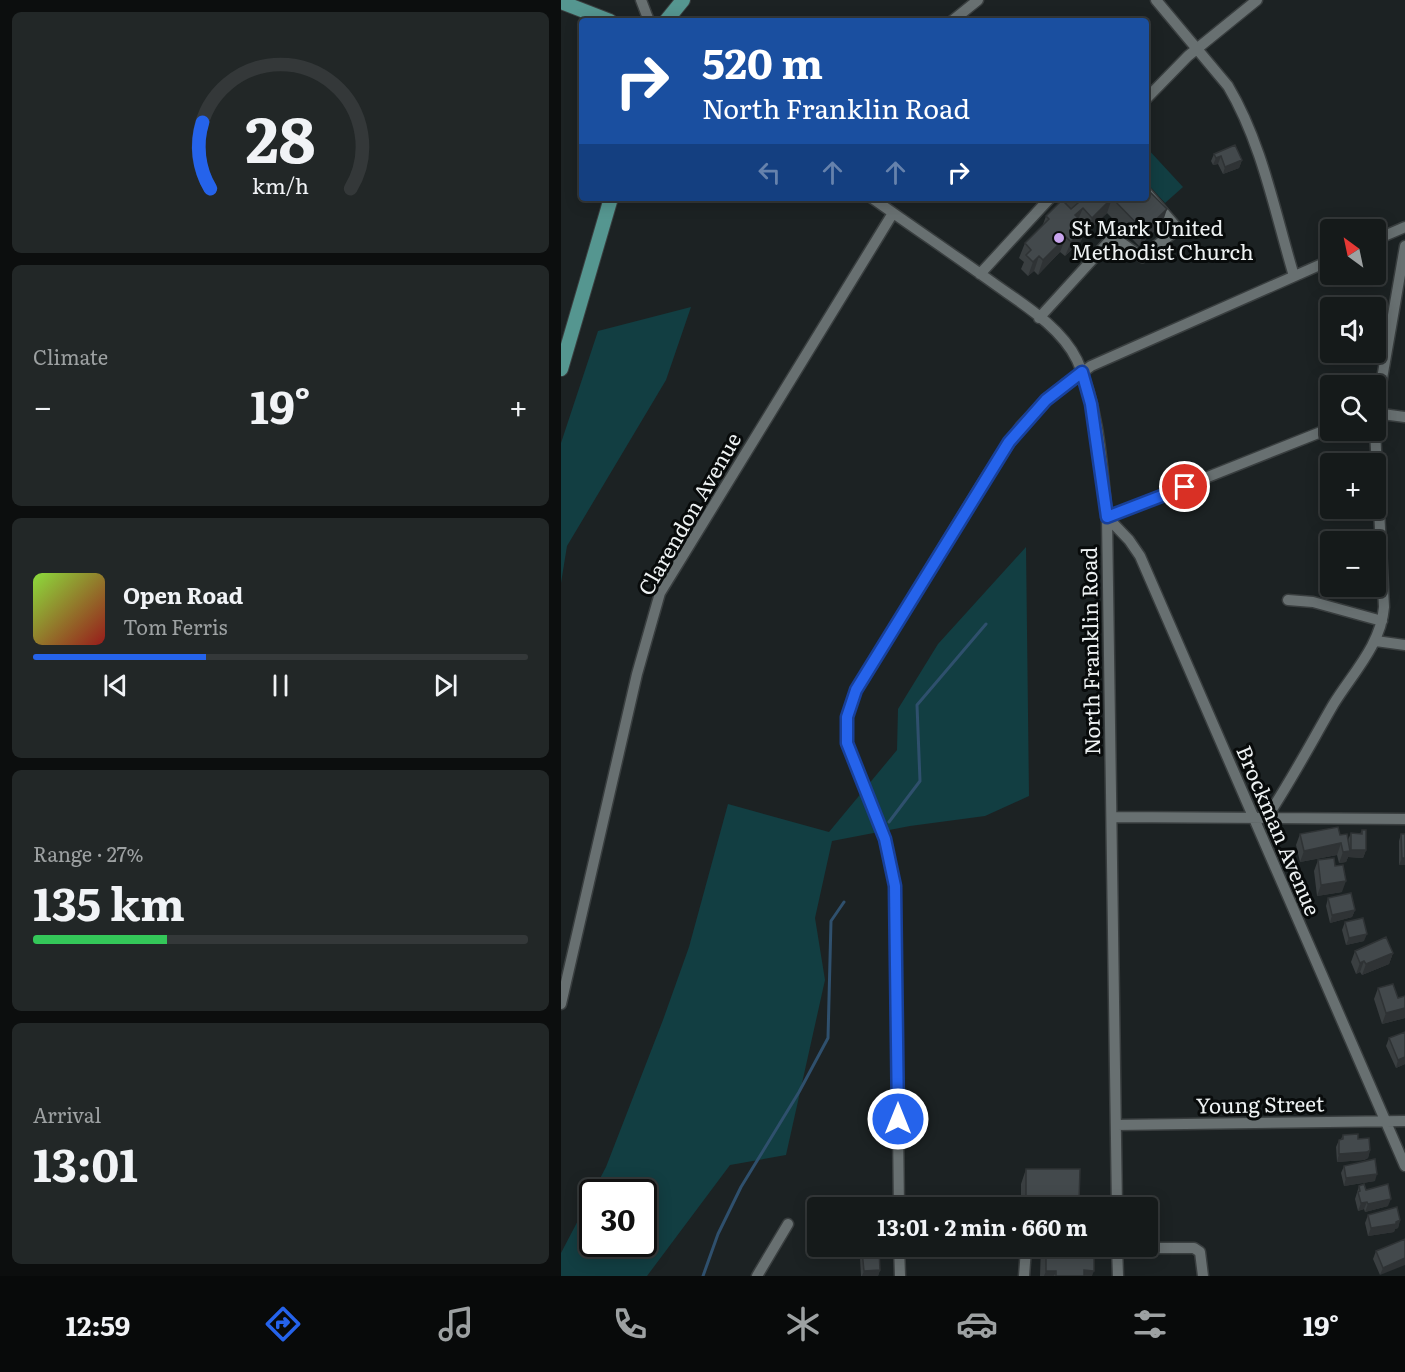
<!DOCTYPE html>
<meta charset="utf-8">
<style>
:root{--surface:#151a1a;--page:#222727;--text:#f1f3f6;--muted:#9da1a2;--line:#343839;--accent:#2563eb}
body{margin:0;font-family:Literata,serif;background:var(--page);color:var(--text);height:100vh;display:flex;flex-direction:column;font-size:22px;white-space:nowrap}
*{box-sizing:border-box;margin:0}
p{font-size:20px;color:var(--muted)}
.icon{flex:none;width:33px;height:33px;fill:none;stroke:currentColor;stroke-width:2;stroke-linecap:round;stroke-linejoin:round}
.map{position:relative;flex:1;overflow:hidden}
.drawer{display:flex;flex-direction:column;gap:12px;padding:12px;background:#0c0e0e;width:561px}
.drawer>*{flex:none}
.top-card{position:absolute;left:18px;top:18px;width:570px;height:183px;border-radius:6px;box-shadow:0 3px 15px #0003,0 0 0 2px var(--line);background:#1a4fa0;color:#fff;overflow:hidden}
.needle{width:39px;rotate:327deg}
.tools{position:absolute;left:759px;top:219px;display:grid;gap:12px}
.tools a{display:grid;place-items:center;width:66px;height:66px;border-radius:6px;background:var(--surface);box-shadow:0 3px 15px #0003,0 0 0 2px var(--line);font-size:30px}
.speed{position:absolute;left:18px;top:1179px;display:flex;gap:12px;font-size:30px;font-weight:700;text-align:center}
.speed>*{display:grid;place-content:center;width:78px;height:78px;border-radius:50%;background:var(--surface);box-shadow:0 3px 15px #0003,0 0 0 2px var(--line);line-height:1}
.speed .limit{border:3px solid #111;border-radius:9px;background:#fff;color:#111}
.pin{position:absolute;display:grid;place-items:center;width:51px;height:51px;color:#fff;margin:-26px;border:3px solid #fff;border-radius:50%;box-shadow:0 2px 6px #0007}
.me{position:absolute;width:66px;margin:-33px;rotate:0deg;stroke-linejoin:round;filter:drop-shadow(0 0 4px #0008)}
.turn{display:flex;align-items:center;gap:21px;height:126px;padding:0 24px;font-size:27px}
.turn .icon{width:78px;height:78px;stroke-width:2.5}
.turn b{display:block;font-size:42px;line-height:51px}
.lanes{display:flex;align-items:center;height:57px;padding:0 24px;background:#0003;justify-content:center;gap:30px;direction:ltr}
.lanes .off{opacity:.35}
.big{font-size:45px;font-weight:700;line-height:1.1}
.drawer .widget{flex:1;display:flex;flex-direction:column;justify-content:center;gap:9px;min-width:0;padding:0 21px;border-radius:9px;background:var(--page)}
.drawer .dial{align-items:center;gap:0}
.dial svg{height:156px;overflow:visible;fill:none;stroke:var(--line);stroke-width:7;stroke-linecap:round;text-anchor:middle}
.dial text{fill:var(--text);stroke:none}
.song{display:flex;align-items:center;gap:18px}
.cover{width:72px;height:72px;border-radius:9px;background:linear-gradient(135deg,hsl(90 70% 55%),hsl(0 70% 35%))}
.played{height:6px;border-radius:3px;background:linear-gradient(90deg,var(--accent) 35%,var(--line) 35%)}
.keys{display:flex;justify-content:space-around;direction:ltr}
.heat{display:flex;justify-content:space-between;align-items:center;font-size:33px;direction:ltr}
.charge{height:9px;border-radius:4px;background:linear-gradient(90deg,#34c759 27%,var(--line) 0)}
.trip{position:absolute;left:246px;top:1197px;width:351px;height:60px;border-radius:6px;background:var(--surface);box-shadow:0 3px 15px #0003,0 0 0 2px var(--line);font-weight:700;line-height:60px;text-align:center}
.menu{display:flex;height:96px;justify-content:space-around;align-items:center;background:#080a0a;color:var(--muted)}
.menu .icon{width:42px;height:42px}
.menu .selected{color:var(--accent)}
.menu b{font-size:27px;color:var(--text)}
main{display:flex;flex:1;min-height:0}
.map>svg:first-child{display:block}
.green{fill:#123e42;fill-rule:evenodd}
.lines{fill:none;stroke-linecap:round;stroke-linejoin:round}
.stream{stroke:#2f506d;stroke-width:3}
.minor-casing{stroke:#393e3f;stroke-width:13}
.major-casing{stroke:#393e3f;stroke-width:16}
.minor{stroke:#687071;stroke-width:10}
.major{stroke:#559690;stroke-width:14}
.wall{fill:#3a3f41}
.shaded-wall{fill:#2f3335}
.building{fill:#43494c;stroke:#2f3335;stroke-width:1.5}
.route-casing{stroke:#184099;stroke-width:15}
.route{stroke:#2563eb;stroke-width:10}
.poi-dot{fill:#c9a5ee;stroke:#080b0b;stroke-width:2}
.labels{text-anchor:middle;dominant-baseline:central;stroke-width:6;stroke-linejoin:round;paint-order:stroke}
.poi-label{font-size:21px;fill:#eef2f3;stroke:#080b0b;text-anchor:start}
.street-label{font-size:21px;fill:#eef2f3;stroke:#080b0b}
</style>
<main>
<section class="drawer">
<div class="widget dial"><svg viewBox="0 0 100 80">
<path d="M14 69A42 42 0 1 1 86 69"/>
<path d="M14 69A42 42 0 0 1 10 35" stroke="#2563eb"/>
<text x="50" y="56" font-size="32" font-weight="700">28</text>
<text x="50" y="72" font-size="11">km/h</text>
</svg></div>
<div class="widget"><p>Climate</p>
<div class="heat"><a>−</a><b class="big">19°</b><a>+</a></div>
</div>
<div class="widget">
<div class="song"><i class="cover"></i><div><b>Open Road</b><p>Tom Ferris</p></div></div>
<div class="played"></div>
<div class="keys"><svg class="icon" aria-label="previous" viewBox="0 0 24 24"><path d="M18 5L8 12l10 7zM5 5v14"/></svg><svg class="icon" aria-label="pause" viewBox="0 0 24 24"><path d="M8 5v14M16 5v14"/></svg><svg class="icon" aria-label="next" viewBox="0 0 24 24"><path d="M6 5l10 7-10 7zM19 5v14"/></svg></div>
</div>
<div class="widget"><p>Range · 27%</p><b class="big">135 km</b><div class="charge"></div></div>
<div class="widget"><p>Arrival</p><b class="big">13:01</b></div>
</section>
<div class="map">
<svg width="844" height="1276" viewBox="0 0 844 1276">
<rect width="100%" height="100%" fill="#1c2223"/>
<path class="green" d="M 585,147 L 622,187 L 604,203 L 585,182 Z
M 130,307 L 105,380 L 6,546 L 0,583 L 0,443 L 37,331 Z
M 465,547 L 468,796 L 424,816 L 349,826 L 271,841 L 254,918 L 264,980 L 225,1155 L 169,1165 L 86,1276 L 0,1276 L 0,1253 L 45,1167 L 102,1020 L 128,947 L 167,804 L 268,832 L 336,750 L 337,709 L 377,644 ZM 32,1192 L 82,1192 L 82,1244 L 32,1244 Z"/>
<g class="lines">
<path class="stream" d="M 328,822 L 359,781 L 356,705 L 425,624
M 142,1276 L 157,1234 L 180,1187 L 238,1092 L 267,1038 L 270,921 L 283,902"/>
<defs>
<path id="minor" d="M 80,0 L 88,21
M 595,0 L 667,86 C 701,143 714,213 733,276
M 391,21 L 417,0
M 585,99 L 627,56 L 696,0
M 311,198 C 350,226 389,252 428,280 C 458,302 499,325 516,360 C 538,407 541,465 546,517 L 556,1208
M 814,240 L 844,227
M 419,274 L 489,198
M 478,318 L 552,237 L 581,257 L 617,229 L 585,192
M 814,413 L 844,417
M 814,419 L 844,246
M 770,428 L 546,517 L 568,540 L 579,556 L 844,1166
M 727,600 L 752,602 L 821,621
M 815,641 L 844,645
M 552,817 L 844,819
M 706,817 C 730,781 750,743 772,705 C 791,674 820,645 823,607 L 814,430
M 0,1004 L 76,674 L 99,593 L 332,213
M 555,1125 L 844,1121
M 338,1208 L 334,886 L 324,839 L 286,743 L 286,717 L 295,690 L 426,476 L 460,426 L 485,400 L 530,366 L 770,260
M 338,1246 L 339,1276
M 556,1246 L 557,1276
M 520,1248 L 633,1248 L 639,1252 L 642,1276
M 338,1251 L 428,1247
M 196,1276 L 227,1224
M 463,1276 L 465,1249 L 480,1248"/>
<path id="major" d="M 0,2 L 49,21
M 105,21 L 122,0
M 0,369 L 50,198"/>
</defs>
<use href="#minor" class="minor-casing"/>
<use href="#major" class="major-casing"/>
<use href="#minor" class="minor"/>
<use href="#major" class="major"/>
</g>
<path class="wall" d="M 653,154 L 681,160 L 678,168 L 662,174 L 657,164 L 652,165 L 650,161 Z
M 507,198 L 585,198 L 601,224 L 578,246 L 546,213 L 526,232 L 524,230 L 520,241 L 504,256 L 499,252 L 477,275 L 473,271 L 467,276 L 460,269 L 463,262 L 458,258 L 464,243 L 481,227 L 485,216 L 505,204 Z
M 801,830 L 805,850 L 802,858 L 787,857 L 785,862 L 778,863 L 776,855 L 739,862 L 735,845 L 739,834 L 779,835 L 787,840 L 790,833 L 799,834 Z
M 840,834 L 844,834 L 844,865 L 838,865 L 838,841 Z
M 757,860 L 774,866 L 781,892 L 756,896 L 753,871 Z
M 767,898 L 794,910 L 791,917 L 769,923 L 765,906 Z
M 784,922 L 803,941 L 785,945 L 781,930 Z
M 794,951 L 832,953 L 828,964 L 801,975 L 799,972 L 795,974 L 790,962 Z
M 817,988 L 837,998 L 844,996 L 844,1018 L 821,1024 L 813,999 Z
M 828,1038 L 844,1064 L 835,1068 L 825,1046 Z
M 782,1135 L 797,1139 L 809,1150 L 807,1158 L 803,1160 L 776,1162 L 775,1147 L 778,1140 L 780,1139 Z
M 783,1166 L 814,1181 L 783,1186 L 780,1173 Z
M 465,1169 L 516,1208 L 460,1208 L 460,1184 Z
M 798,1186 L 805,1190 L 827,1206 L 804,1212 L 803,1209 L 797,1211 L 794,1199 Z
M 807,1215 L 839,1220 L 837,1228 L 834,1229 L 833,1232 L 807,1236 L 804,1223 Z
M 844,1239 L 819,1275 L 812,1259 L 815,1251 Z
M 480,1246 L 533,1246 L 531,1276 L 479,1276 Z
M 301,1251 L 319,1270 L 317,1276 L 300,1276 L 299,1258 Z"/>
<path class="shaded-wall" d="M 660,156 L 657,164 L 652,165 L 655,158 Z
M 681,160 L 678,168 L 662,174 L 664,167 Z
M 551,198 L 546,213 L 526,232 L 531,218 Z
M 522,208 L 516,222 L 514,215 Z
M 606,209 L 601,224 L 578,246 L 583,231 Z
M 525,226 L 520,241 L 504,256 L 510,242 Z
M 505,237 L 499,252 L 477,275 L 482,260 Z
M 478,256 L 473,271 L 467,276 L 472,262 Z
M 780,843 L 776,855 L 739,862 L 743,851 Z
M 790,850 L 805,850 L 802,858 L 787,857 L 785,862 L 778,863 L 782,852 Z
M 841,858 L 844,858 L 844,865 L 838,865 Z
M 785,881 L 781,892 L 756,896 L 760,885 Z
M 794,910 L 791,917 L 769,923 L 771,915 Z
M 806,934 L 803,941 L 785,945 L 788,938 Z
M 832,953 L 828,964 L 801,975 L 805,964 Z
M 803,961 L 799,972 L 795,974 L 799,963 Z
M 844,1008 L 844,1018 L 821,1024 L 825,1013 Z
M 844,1057 L 844,1064 L 835,1068 L 837,1060 Z
M 809,1150 L 807,1158 L 803,1160 L 776,1162 L 778,1154 Z
M 816,1174 L 814,1181 L 783,1186 L 785,1178 Z
M 465,1199 L 486,1199 L 483,1208 L 462,1208 Z
M 830,1199 L 827,1206 L 804,1212 L 807,1204 Z
M 511,1202 L 518,1202 L 516,1208 L 509,1208 Z
M 806,1202 L 803,1209 L 797,1211 L 800,1203 Z
M 839,1220 L 837,1228 L 834,1229 L 833,1232 L 807,1236 L 810,1228 Z
M 844,1258 L 844,1265 L 819,1275 L 822,1268 Z
M 319,1270 L 317,1276 L 301,1276 L 303,1271 Z
M 523,1270 L 533,1271 L 531,1276 L 521,1276 Z
M 485,1271 L 495,1271 L 493,1276 L 483,1276 Z"/>
<path class="building" d="M 674,145 L 681,160 L 664,167 L 660,156 L 655,158 L 653,154 Z
M 585,188 L 606,209 L 583,231 L 551,198 L 531,218 L 522,208 L 514,215 L 525,226 L 510,242 L 505,237 L 482,260 L 478,256 L 472,262 L 465,255 L 470,250 L 464,243 L 488,219 L 485,216 L 501,200 L 510,209 L 517,203 L 512,198 L 585,198 Z
M 777,827 L 779,835 L 786,834 L 789,851 L 782,852 L 780,843 L 743,851 L 739,834 Z
M 801,830 L 805,830 L 805,850 L 790,850 L 790,833 L 801,834 Z
M 840,834 L 844,834 L 844,858 L 841,858 Z
M 773,858 L 774,866 L 782,865 L 785,881 L 760,885 L 757,860 Z
M 790,893 L 794,910 L 771,915 L 767,898 Z
M 802,918 L 806,934 L 788,938 L 784,922 Z
M 825,937 L 832,953 L 805,964 L 803,961 L 799,963 L 794,951 Z
M 832,984 L 837,998 L 844,996 L 844,1008 L 825,1013 L 817,988 Z
M 844,1032 L 844,1057 L 837,1060 L 828,1038 Z
M 797,1134 L 797,1139 L 808,1138 L 809,1150 L 806,1152 L 778,1154 L 778,1140 L 782,1139 L 782,1135 Z
M 814,1159 L 816,1174 L 785,1178 L 783,1166 Z
M 465,1169 L 519,1169 L 518,1202 L 511,1202 L 511,1208 L 485,1208 L 486,1199 L 465,1199 Z
M 803,1184 L 805,1190 L 827,1184 L 830,1199 L 807,1204 L 806,1202 L 800,1203 L 797,1192 L 799,1191 L 798,1186 Z
M 836,1207 L 839,1220 L 835,1222 L 835,1224 L 810,1228 L 807,1215 Z
M 844,1239 L 844,1258 L 822,1268 L 815,1251 Z
M 485,1246 L 533,1246 L 533,1271 L 523,1270 L 523,1276 L 495,1276 L 495,1271 L 485,1271 Z
M 318,1250 L 319,1270 L 303,1271 L 301,1251 Z"/>
<g class="lines">
<defs>
<path id="route" d="M 337,1119 L 334,886 L 324,839 L 286,743 L 286,717 L 295,690 L 448,442 L 485,400 L 521,372 L 530,404 L 546,517 L 624,487"/>
</defs>
<use href="#route" class="route-casing"/>
<use href="#route" class="route"/>
</g>
<circle class="poi-dot" cx="498" cy="238" r="6"/>
<g class="labels">
<g class="poi-label">
<text x="510" y="226">St Mark United<tspan x="510" dy="24">Methodist Church</tspan></text>
</g>
<g class="street-label">
<text transform="translate(127 513) rotate(-60)">Clarendon Avenue</text>
<text transform="translate(528 651) rotate(-91)">North Franklin Road</text>
<text transform="translate(719 830) rotate(67)">Brockman Avenue</text>
<text transform="translate(699 1103) rotate(-1)">Young Street</text>
</g>
</g>
</svg>
<div class="tools">
<a><svg class="needle" viewBox="-14 -14 28 28"><path d="M0-13l5 13h-10z" fill="#e53935"/><path d="M0 13l5-13h-10z" fill="#9da1a2"/></svg></a>
<a><svg class="icon" aria-label="sound" viewBox="0 0 24 24"><path d="M4 9h4l5-4v14l-5-4H4zM17 9q2 3 0 6"/></svg></a>
<a><svg class="icon" aria-label="search" viewBox="0 0 24 24"><circle cx="10" cy="10" r="6"/><path d="M15 15l6 6"/></svg></a>
<a>+</a>
<a>−</a>
</div>
<div class="speed"><div class="limit">30</div></div>
<div class="pin" style="left:624px;top:487px;background:#d93025"><svg class="icon" aria-label="arrive" viewBox="0 0 24 24"><path d="M6 21V4h12l-3 4 3 4H6"/></svg></div>
<svg class="me" style="left:337px;top:1119px" viewBox="-20 -20 40 40"><circle r="17" fill="#2563eb" stroke="#fff" stroke-width="3"/><path d="M0-11L8 9 0 5-8 9z" fill="#fff"/></svg>
<div class="trip">13:01 · 2 min · 660 m</div>
<div class="top-card">
<div class="turn"><svg class="icon" aria-label="right" viewBox="0 0 24 24"><path d="M7 20v-9h11M14 6l5 5-5 5"/></svg><div><b>520 m</b>North Franklin Road</div></div>
<div class="lanes"><svg class="icon off" aria-label="left" viewBox="0 0 24 24"><path d="M17 20v-9H6M10 6l-5 5 5 5"/></svg><svg class="icon off" aria-label="ahead" viewBox="0 0 24 24"><path d="M12 20V5M6 11l6-6 6 6"/></svg><svg class="icon off" aria-label="ahead" viewBox="0 0 24 24"><path d="M12 20V5M6 11l6-6 6 6"/></svg><svg class="icon" aria-label="right" viewBox="0 0 24 24"><path d="M7 20v-9h11M14 6l5 5-5 5"/></svg></div>
</div>
</div>
</main>
<nav class="menu">
<b>12:59</b>
<svg class="icon selected" aria-label="directions" viewBox="0 0 24 24"><path d="M12 3l9 9-9 9-9-9zM9 14v-3h6M13 9l2 2-2 2"/></svg>
<svg class="icon" aria-label="music" viewBox="0 0 24 24"><path d="M9 18V5l10-2v13"/><circle cx="6" cy="18" r="3"/><circle cx="16" cy="16" r="3"/></svg>
<svg class="icon" aria-label="phone" viewBox="0 0 24 24"><path d="M5 4h4l2 5-3 2q2 4 5 5l2-3 5 2v4C11 20 4 13 5 4z"/></svg>
<svg class="icon" aria-label="climate" viewBox="0 0 24 24"><path d="M12 3v18M4 7l16 10M4 17L20 7"/></svg>
<svg class="icon" aria-label="car" viewBox="0 0 24 24"><path d="M5 17H2v-5l4-1 3-4h7l3 4 3 1v5h-3M9 17h6M6 11h13"/><circle cx="7" cy="17" r="2"/><circle cx="17" cy="17" r="2"/></svg>
<svg class="icon" aria-label="filters" viewBox="0 0 24 24"><path d="M4 7h16M4 17h16"/><circle cx="9" cy="7" r="2"/><circle cx="15" cy="17" r="2"/></svg>
<b>19°</b>
</nav>
